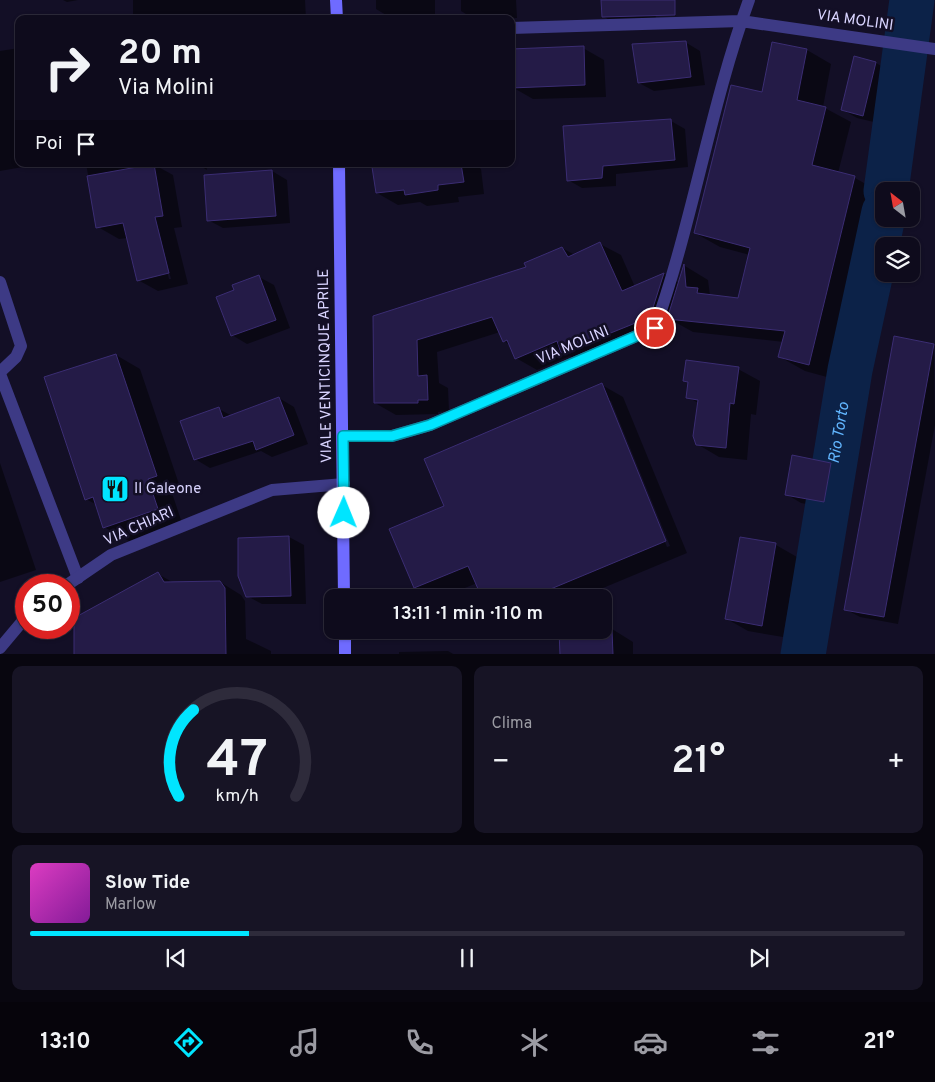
<!DOCTYPE html>
<html lang="it">
<meta charset="utf-8">
<style>
:root{--surface:#0e0b1c;--page:#171425;--text:#f1f3f6;--muted:#9b9ba3;--line:#2e2b3b;--accent:#00e5ff}
body{margin:0;font-family:Overpass,sans-serif;background:var(--page);color:var(--text);height:100vh;display:flex;flex-direction:column;font-size:19px;white-space:nowrap}
*{box-sizing:border-box;margin:0}
p{font-size:16px;color:var(--muted)}
.icon{flex:none;width:28px;height:28px;fill:none;stroke:currentColor;stroke-width:2;stroke-linecap:round;stroke-linejoin:round}
.map{position:relative;height:654px;overflow:hidden}
.sheet{display:flex;flex-direction:column;gap:12px;padding:12px;background:#08060f;flex:1}
.sheet>*{flex:none}
.top-card{position:absolute;left:15px;top:15px;width:500px;height:152px;border-radius:10px;box-shadow:0 1px 4px #0004,0 0 0 1px var(--line);background:#0e0b1c;color:var(--text);overflow:hidden}
.needle{width:32px;rotate:329deg}
.controls{position:absolute;left:875px;top:182px;display:grid;gap:10px}
.controls a{display:grid;place-items:center;width:45px;height:45px;border-radius:10px;background:var(--surface);box-shadow:0 1px 4px #0004,0 0 0 1px var(--line);font-size:25px}
.speed{position:absolute;left:15px;top:574px;display:flex;gap:10px;font-size:25px;font-weight:700;text-align:center}
.speed>*{display:grid;place-content:center;width:65px;height:65px;border-radius:50%;background:var(--surface);box-shadow:0 1px 4px #0004,0 0 0 1px var(--line);line-height:1}
.speed .limit{border:8px solid #d22;background:#fff;color:#111}
.pin{position:absolute;display:grid;place-items:center;width:42px;height:42px;color:#fff;margin:-21px;border:2px solid #fff;border-radius:50%;box-shadow:0 1px 5px #0007}
.me{position:absolute;width:55px;margin:-28px;rotate:1deg;stroke-linejoin:round;filter:drop-shadow(0 0 4px #0008)}
.turn{display:flex;align-items:center;gap:18px;height:105px;padding:0 20px;font-size:22px}
.turn .icon{width:65px;height:65px;stroke-width:2.5}
.turn b{display:block;font-size:35px;line-height:42px}
.then{display:flex;align-items:center;height:48px;padding:0 20px;background:#0003;gap:10px;font-size:19px}
.big{font-size:38px;font-weight:600;line-height:1.1}
.sheet .card{flex:1;display:flex;flex-direction:column;justify-content:center;gap:8px;min-width:0;padding:0 18px;border-radius:10px;background:var(--page)}
.sheet .dial{align-items:center;gap:0}
.dial svg{height:130px;overflow:visible;fill:none;stroke:var(--line);stroke-width:7;stroke-linecap:round;text-anchor:middle}
.dial text{fill:var(--text);stroke:none}
.song{display:flex;align-items:center;gap:15px}
.cover{width:60px;height:60px;border-radius:8px;background:linear-gradient(135deg,hsl(310 70% 55%),hsl(290 70% 35%))}
.played{height:5px;border-radius:2px;background:linear-gradient(90deg,var(--accent) 25%,var(--line) 25%)}
.keys{display:flex;justify-content:space-around;direction:ltr}
.heat{display:flex;justify-content:space-between;align-items:center;font-size:28px;direction:ltr}
.sheet .tiles{flex:1;display:grid;gap:12px;grid-template-columns:1fr 1fr}
.card:last-child{grid-column:span 2}
.trip{position:absolute;left:324px;top:589px;width:288px;height:50px;border-radius:10px;background:var(--surface);box-shadow:0 1px 4px #0004,0 0 0 1px var(--line);font-weight:600;line-height:50px;text-align:center}
.menu{display:flex;height:80px;justify-content:space-around;align-items:center;background:#06040b;color:var(--muted)}
.menu .icon{width:35px;height:35px}
.menu .active{color:var(--accent)}
.menu b{font-size:22px;color:var(--text)}
.map>svg:first-child{display:block}
.shadow{fill:#0007;fill-rule:evenodd}
.lines{fill:none;stroke-linecap:round;stroke-linejoin:round}
.river{stroke:#0c2248;stroke-width:45}
.building{fill:#241b47;stroke:#3b2d73}
.service{stroke:#3d3a85;stroke-width:12}
.minor{stroke:#3d3a85;stroke-width:12}
.secondary{stroke:#6f6bff;stroke-width:12}
.route-casing{stroke:#0095a6;stroke-width:12}
.route{stroke:#00e5ff;stroke-width:9}
.labels{text-anchor:middle;dominant-baseline:central;stroke-width:5;stroke-linejoin:round;paint-order:stroke}
.street-label{font-size:15px;fill:#d9d4ff;stroke:#130f26}
.poi-label{font-size:15px;fill:#d9d4ff;stroke:#130f26;text-anchor:start}
.water-label{font-size:16px;font-style:italic;fill:#62b6ff;stroke:#130f26}
</style>
<div class="map">
<svg width="935" height="655" viewBox="0 0 935 655">
<rect width="100%" height="100%" fill="#130f26"/>
<path class="shadow" d="M 63,0 L 78,0 L 67,2 Z
M 133,0 L 305,0 L 306,19 L 133,19 Z
M 376,0 L 435,0 L 435,19 L 391,18 L 376,9 Z
M 461,0 L 516,0 L 517,18 L 474,19 L 461,11 Z
M 602,0 L 655,0 L 656,24 L 617,25 L 603,16 Z
M 685,42 L 700,51 L 705,85 L 654,91 L 639,83 Z
M 19,48 L 19,164 L 40,164 L 0,171 L 0,51 Z
M 583,48 L 604,60 L 606,97 L 533,99 L 512,87 Z
M 807,50 L 831,64 L 823,107 L 851,122 L 838,173 L 855,178 L 880,192 L 834,379 L 805,371 L 780,357 L 784,342 L 693,332 L 673,321 L 671,328 L 666,328 L 654,335 L 583,364 L 570,356 L 537,370 L 516,358 L 511,346 L 504,341 L 500,332 L 437,352 L 439,383 L 448,388 L 449,411 L 438,412 L 438,414 L 396,415 L 375,403 L 374,317 L 528,267 L 562,248 L 575,255 L 600,244 L 621,255 L 635,287 L 664,274 L 679,283 L 685,266 L 708,280 L 710,296 L 739,300 L 750,255 L 720,247 L 695,233 L 763,93 Z
M 876,63 L 890,71 L 878,123 L 857,118 L 843,110 Z
M 671,121 L 685,129 L 688,167 L 616,174 L 616,186 L 582,188 L 568,180 Z
M 86,164 L 128,164 L 136,208 L 136,167 L 153,164 L 173,175 L 182,227 L 174,228 L 188,284 L 158,291 L 138,280 L 128,238 L 119,239 L 98,227 ZM 155,217 L 171,279 L 169,279 L 155,223 Z
M 197,164 L 206,164 L 207,170 Z
M 379,164 L 475,164 L 481,169 L 484,194 L 458,197 L 459,202 L 427,206 L 420,202 L 398,205 L 377,193 Z
M 272,171 L 287,180 L 290,223 L 223,228 L 208,220 Z
M 259,277 L 274,285 L 290,328 L 247,344 L 232,335 L 236,291 Z
M 934,345 L 935,425 L 898,624 L 860,617 L 845,609 Z
M 116,355 L 140,369 L 181,490 L 172,493 L 182,523 L 129,541 L 104,527 L 97,505 L 86,499 Z
M 738,369 L 760,381 L 756,415 L 751,414 L 747,460 L 719,457 L 697,444 L 698,403 L 688,397 L 690,383 L 684,380 Z
M 602,385 L 623,397 L 687,553 L 579,598 L 483,598 L 477,583 L 441,598 L 433,598 L 415,587 L 446,507 ZM 608,401 L 611,401 L 670,546 L 667,547 Z
M 279,398 L 294,407 L 308,444 L 272,457 L 261,451 L 210,468 L 195,459 L 219,409 L 232,416 Z
M 0,463 L 36,570 L 0,582 Z
M 831,464 L 845,472 L 838,510 L 801,503 L 786,494 Z
M 289,537 L 304,545 L 306,604 L 262,604 L 247,596 L 239,539 Z
M 741,539 L 776,545 L 797,557 L 783,637 L 748,631 L 727,619 Z
M 158,574 L 174,583 L 220,582 L 241,595 L 245,601 L 246,639 L 271,651 L 271,655 L 76,655 Z
M 612,629 L 633,642 L 633,655 L 561,655 L 602,630 Z
M 448,651 L 455,655 L 399,655 L 399,652 Z"/>
<g class="lines">
<g class="river">
<path d="M 886,191 L 912,0"/>
<path id="s1" d="M 803,655 L 850,370 L 884,212"/>
</g>
</g>
<path class="building" d="M 601,0 L 675,0 L 675,15 L 602,17 Z
M 686,41 L 691,77 L 638,83 L 632,44 Z
M 772,42 L 807,49 L 797,100 L 826,107 L 812,165 L 855,176 L 809,365 L 778,357 L 785,331 L 667,319 L 684,264 L 686,287 L 698,288 L 697,293 L 738,298 L 750,248 L 694,233 L 731,85 L 762,92 Z
M 584,46 L 585,85 L 511,88 L 511,49 Z
M 854,56 L 876,62 L 863,116 L 841,110 Z
M 671,119 L 675,160 L 603,166 L 602,178 L 567,181 L 563,126 Z
M 154,164 L 163,216 L 155,217 L 169,273 L 137,281 L 123,223 L 96,228 L 87,176 Z
M 377,164 L 461,164 L 464,182 L 438,185 L 438,190 L 405,195 L 404,190 L 376,193 L 372,167 L 378,166 Z
M 272,170 L 276,216 L 207,221 L 204,175 Z
M 600,242 L 622,291 L 664,273 L 650,317 L 645,316 L 633,324 L 561,353 L 557,341 L 515,359 L 507,340 L 503,342 L 492,317 L 417,340 L 418,376 L 427,375 L 428,400 L 418,400 L 418,403 L 374,403 L 373,316 L 526,267 L 524,263 L 562,247 L 568,257 Z
M 259,275 L 276,320 L 231,336 L 216,297 L 234,290 L 232,285 Z
M 894,336 L 934,344 L 884,617 L 844,610 Z
M 116,354 L 157,476 L 148,479 L 158,509 L 103,528 L 93,497 L 85,500 L 44,377 Z
M 686,360 L 739,367 L 734,404 L 730,403 L 726,448 L 696,445 L 693,436 L 698,400 L 686,398 L 688,382 L 683,381 Z
M 602,383 L 666,541 L 529,598 L 482,598 L 468,566 L 414,588 L 389,529 L 444,506 L 424,459 Z
M 279,397 L 294,435 L 256,450 L 253,441 L 194,460 L 180,421 L 219,407 L 223,418 Z
M 792,455 L 831,463 L 824,502 L 785,495 Z
M 289,536 L 291,596 L 246,597 L 238,576 L 238,538 Z
M 740,537 L 776,543 L 762,626 L 725,619 Z
M 158,572 L 164,582 L 220,581 L 225,588 L 226,655 L 74,655 L 74,618 Z
M 559,630 L 612,630 L 613,655 L 560,655 Z"/>
<g class="lines">
<path class="service" d="M 0,282 L 21,346 L 16,357 L 0,372
M 0,374 L 78,578"/>
<path class="minor" d="M 511,28 L 741,21 L 935,49
M 343,436 L 392,436 L 430,425 L 655,328 C 693,221 710,107 749,0
M 67,585 L 111,555 L 272,490 L 344,484
M 0,648 L 26,617"/>
<path class="secondary" d="M 336,0 L 337,19
M 339,164 L 344,598
M 345,630 L 345,655"/>
</g>
<g class="lines">
<defs>
<path id="route" d="M 344,513 L 343,436 L 392,436 L 430,425 L 655,328"/>
</defs>
<use href="#route" class="route-casing"/>
<use href="#route" class="route"/>
</g>
<defs>
<symbol id="restaurant-square" viewBox="-11 -11 22 22"><rect x="-9" y="-9" width="18" height="18" rx="4" fill="#00e5ff" stroke="#130f26"/><path d="M-5-6h1v4h1v-4h1v4h1v-4h1v5L-1.5 .5V6h-2V.5L-5-1ZM5-6V6H3V1.5H1.5Q1.5-4 5-6Z" fill="#111"/></symbol>
</defs>
<g fill-rule="evenodd">
<use href="#restaurant-square" x="99" y="473" width="32" height="32"/>
</g>
<g class="labels">
<g class="street-label">
<text transform="translate(855 21) rotate(8)">VIA MOLINI</text>
<text transform="translate(573 346) rotate(-23)">VIA MOLINI</text>
<text transform="translate(326 366) rotate(-91)">VIALE VENTICINQUE APRILE</text>
<text transform="translate(139 527) rotate(-24)">VIA CHIARI</text>
</g>
<g class="poi-label">
<text x="134" y="489">Il Galeone</text>
</g>
<g class="water-label">
<text stroke="none"><textPath href="#s1" startOffset="225">Rio Torto</textPath></text>
</g>
</g>
</svg>
<div class="controls">
<a><svg class="needle" viewBox="-14 -14 28 28"><path d="M0-13l5 13h-10z" fill="#e53935"/><path d="M0 13l5-13h-10z" fill="#9b9ba3"/></svg></a>
<a><svg class="icon" aria-label="layers" viewBox="0 0 24 24"><path d="M12 4l9 5-9 5-9-5zM3 14l9 5 9-5"/></svg></a>
</div>
<div class="speed"><div class="limit">50</div></div>
<div class="pin" style="left:655px;top:328px;background:#d93025"><svg class="icon" aria-label="arrive" viewBox="0 0 24 24"><path d="M6 21V4h12l-3 4 3 4H6"/></svg></div>
<svg class="me" style="left:344px;top:513px" viewBox="-20 -20 40 40"><circle r="19" fill="#fff"/><path d="M0-13L10 11 0 6-10 11z" fill="#00e5ff"/></svg>
<div class="trip">13:11 · 1 min · 110 m</div>
<div class="top-card">
<div class="turn"><svg class="icon" aria-label="right" viewBox="0 0 24 24"><path d="M7 20v-9h11M14 6l5 5-5 5"/></svg><div><b>20 m</b>Via Molini</div></div>
<div class="then">Poi<svg class="icon" aria-label="arrive" viewBox="0 0 24 24"><path d="M6 21V4h12l-3 4 3 4H6"/></svg></div>
</div>
</div>
<section class="sheet">
<div class="tiles">
<div class="card dial"><svg viewBox="0 0 100 80">
<path d="M14 69A42 42 0 1 1 86 69"/>
<path d="M14 69A42 42 0 0 1 23 16" stroke="#00e5ff"/>
<text x="50" y="56" font-size="32" font-weight="700">47</text>
<text x="50" y="72" font-size="11">km/h</text>
</svg></div>
<div class="card"><p>Clima</p>
<div class="heat"><a>−</a><b class="big">21°</b><a>+</a></div>
</div>
<div class="card">
<div class="song"><i class="cover"></i><div><b>Slow Tide</b><p>Marlow</p></div></div>
<div class="played"></div>
<div class="keys"><svg class="icon" aria-label="previous" viewBox="0 0 24 24"><path d="M18 5L8 12l10 7zM5 5v14"/></svg><svg class="icon" aria-label="pause" viewBox="0 0 24 24"><path d="M8 5v14M16 5v14"/></svg><svg class="icon" aria-label="next" viewBox="0 0 24 24"><path d="M6 5l10 7-10 7zM19 5v14"/></svg></div>
</div>
</div>
</section>
<nav class="menu">
<b>13:10</b>
<svg class="icon active" aria-label="directions" viewBox="0 0 24 24"><path d="M12 3l9 9-9 9-9-9zM9 14v-3h6M13 9l2 2-2 2"/></svg>
<svg class="icon" aria-label="music" viewBox="0 0 24 24"><path d="M9 18V5l10-2v13"/><circle cx="6" cy="18" r="3"/><circle cx="16" cy="16" r="3"/></svg>
<svg class="icon" aria-label="phone" viewBox="0 0 24 24"><path d="M5 4h4l2 5-3 2q2 4 5 5l2-3 5 2v4C11 20 4 13 5 4z"/></svg>
<svg class="icon" aria-label="climate" viewBox="0 0 24 24"><path d="M12 3v18M4 7l16 10M4 17L20 7"/></svg>
<svg class="icon" aria-label="car" viewBox="0 0 24 24"><path d="M5 17H2v-5l4-1 3-4h7l3 4 3 1v5h-3M9 17h6M6 11h13"/><circle cx="7" cy="17" r="2"/><circle cx="17" cy="17" r="2"/></svg>
<svg class="icon" aria-label="filters" viewBox="0 0 24 24"><path d="M4 7h16M4 17h16"/><circle cx="9" cy="7" r="2"/><circle cx="15" cy="17" r="2"/></svg>
<b>21°</b>
</nav>
